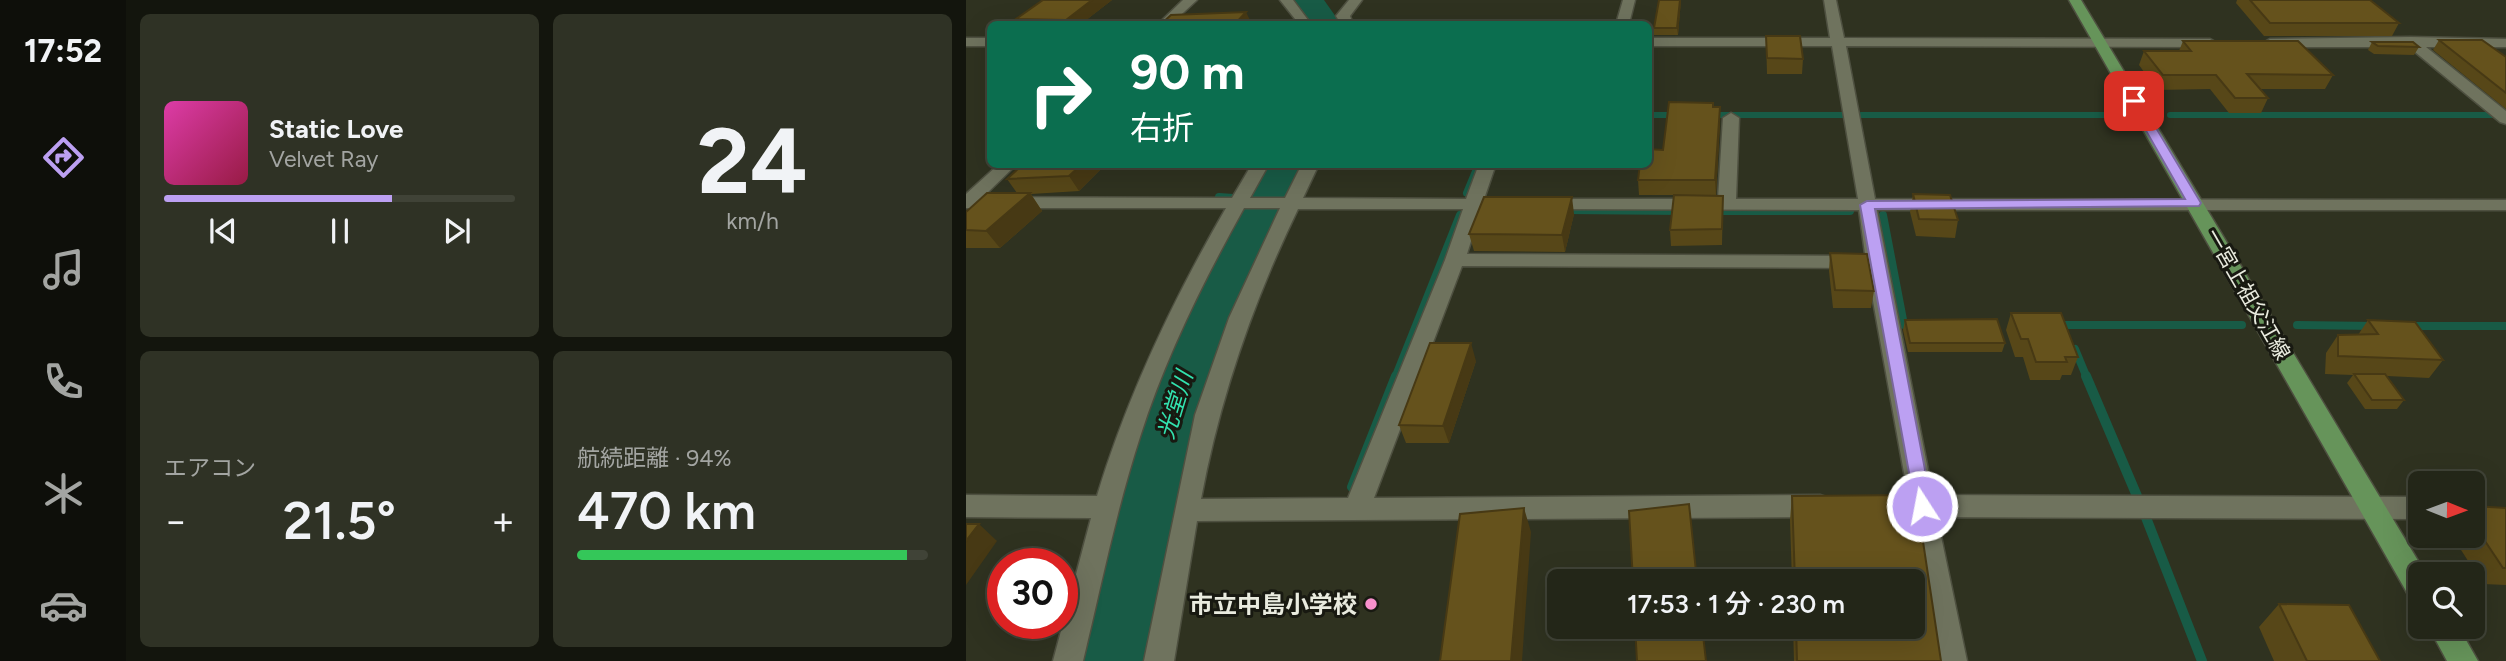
<!DOCTYPE html>
<html lang="ja">
<meta charset="utf-8">
<style>
:root{--surface:#232618;--page:#2f3225;--text:#f1f3f6;--muted:#a3a5a2;--line:#404337;--accent:#bca0f2}
body{margin:0;font-family:Figtree,"Noto Sans JP",sans-serif;background:var(--page);color:var(--text);height:100vh;display:flex;flex-direction:column;font-size:26px;white-space:nowrap}
*{box-sizing:border-box;margin:0}
p{font-size:23px;color:var(--muted)}
.icon{flex:none;width:38px;height:38px;fill:none;stroke:currentColor;stroke-width:2;stroke-linecap:round;stroke-linejoin:round}
.map{position:relative;flex:1;overflow:hidden}
.details{display:flex;flex-direction:column;gap:14px;padding:14px;background:#13150d;width:840px}
.details>*{flex:none}
.banner{position:absolute;left:21px;top:21px;width:665px;height:147px;border-radius:10px;box-shadow:0 7px 28px #0002,0 0 0 2px var(--line);background:#0b6e4f;color:#fff;overflow:hidden}
.needle{width:46px;rotate:91deg}
.tools{position:absolute;left:1442px;top:471px;display:grid;gap:14px}
.tools a{display:grid;place-items:center;width:77px;height:77px;border-radius:10px;background:var(--surface);box-shadow:0 7px 28px #0002,0 0 0 2px var(--line);font-size:35px}
.speed{position:absolute;left:21px;top:548px;display:flex;gap:14px;font-size:35px;font-weight:700;text-align:center}
.speed>*{display:grid;place-content:center;width:91px;height:91px;border-radius:50%;background:var(--surface);box-shadow:0 7px 28px #0002,0 0 0 2px var(--line);line-height:1}
.speed .limit{border:10px solid #d22;background:#fff;color:#111}
.pin{position:absolute;display:grid;place-items:center;width:60px;height:60px;color:#fff;margin:-30px;border-radius:14px;box-shadow:0 4px 10px #0006}
.me{position:absolute;width:77px;margin:-38px;rotate:349deg;stroke-linejoin:round;filter:drop-shadow(0 0 5px #0008)}
.turn{display:flex;align-items:center;gap:24px;height:147px;padding:0 28px;font-size:32px}
.turn .icon{width:91px;height:91px;stroke-width:2.5}
.turn b{display:block;font-size:49px;line-height:60px}
.big{font-size:52px;font-weight:600;line-height:1.1}
.details .widget{flex:1;display:flex;flex-direction:column;justify-content:center;gap:10px;min-width:0;padding:0 24px;border-radius:10px;background:var(--page)}
.details .dial{align-items:center;gap:0}
.dial b{font-size:91px;line-height:1}
.song{display:flex;align-items:center;gap:21px}
.cover{width:84px;height:84px;border-radius:10px;background:linear-gradient(135deg,hsl(320 70% 55%),hsl(340 70% 35%))}
.played{height:7px;border-radius:4px;background:linear-gradient(90deg,var(--accent) 65%,var(--line) 65%)}
.keys{display:flex;justify-content:space-around;direction:ltr}
.heat{display:flex;justify-content:space-between;align-items:center;font-size:38px;direction:ltr}
.charge{height:10px;border-radius:5px;background:linear-gradient(90deg,#34c759 94%,var(--line) 0)}
.details .tiles{flex:1;display:grid;gap:14px;grid-template-columns:repeat(2,1fr)}
.trip{position:absolute;left:581px;top:569px;width:378px;height:70px;border-radius:10px;background:var(--surface);box-shadow:0 7px 28px #0002,0 0 0 2px var(--line);font-weight:600;line-height:70px;text-align:center}
main{display:flex;flex:1;min-height:0}
.tab-bar{display:flex;flex-direction:column;width:126px;justify-content:space-around;align-items:center;background:#0e0f0a;color:var(--muted)}
.tab-bar .icon{width:49px;height:49px}
.tab-bar .current{color:var(--accent)}
.tab-bar b{font-size:32px;color:var(--text)}
.map>svg:first-child{display:block}
.lines{fill:none;stroke-linecap:round;stroke-linejoin:round}
.stream-far2{stroke:#185b46;stroke-width:6}
.stream-far1{stroke:#185b46;stroke-width:8}
.stream{stroke:#185b46;stroke-width:10}
.river{fill:#185b46;fill-rule:evenodd}
.minor-casing{stroke:#4e5040;stroke-width:3}
.major-casing{stroke:#4e5040;stroke-width:3}
.minor{fill:#6f735e;fill-rule:evenodd}
.major{fill:#66945a;fill-rule:evenodd}
.wall{fill:#574718}
.shaded-wall{fill:#473914}
.building{fill:#65521c;stroke:#473914;stroke-width:2}
.route{fill:#bca0f2;stroke:#7a689d;stroke-width:2}
.poi-dot{fill:#f890cc;stroke:#181911;stroke-width:2.5}
.labels{text-anchor:middle;dominant-baseline:central;stroke-width:6;stroke-linejoin:round;paint-order:stroke}
.street-label{font-size:21px;fill:#e9ebdf;stroke:#181911}
.water-label{font-size:23px;font-style:italic;fill:#32e2af;stroke:#181911}
.near-poi-label{font-size:24px;font-weight:bold;fill:#e9ebdf;stroke:#181911;text-anchor:end}
</style>
<main>
<nav class="tab-bar">
<b>17:52</b>
<svg class="icon current" aria-label="directions" viewBox="0 0 24 24"><path d="M12 3l9 9-9 9-9-9zM9 14v-3h6M13 9l2 2-2 2"/></svg>
<svg class="icon" aria-label="music" viewBox="0 0 24 24"><path d="M9 18V5l10-2v13"/><circle cx="6" cy="18" r="3"/><circle cx="16" cy="16" r="3"/></svg>
<svg class="icon" aria-label="phone" viewBox="0 0 24 24"><path d="M5 4h4l2 5-3 2q2 4 5 5l2-3 5 2v4C11 20 4 13 5 4z"/></svg>
<svg class="icon" aria-label="climate" viewBox="0 0 24 24"><path d="M12 3v18M4 7l16 10M4 17L20 7"/></svg>
<svg class="icon" aria-label="car" viewBox="0 0 24 24"><path d="M5 17H2v-5l4-1 3-4h7l3 4 3 1v5h-3M9 17h6M6 11h13"/><circle cx="7" cy="17" r="2"/><circle cx="17" cy="17" r="2"/></svg>
</nav>
<section class="details">
<div class="tiles">
<div class="widget">
<div class="song"><i class="cover"></i><div><b>Static Love</b><p>Velvet Ray</p></div></div>
<div class="played"></div>
<div class="keys"><svg class="icon" aria-label="previous" viewBox="0 0 24 24"><path d="M18 5L8 12l10 7zM5 5v14"/></svg><svg class="icon" aria-label="pause" viewBox="0 0 24 24"><path d="M8 5v14M16 5v14"/></svg><svg class="icon" aria-label="next" viewBox="0 0 24 24"><path d="M6 5l10 7-10 7zM19 5v14"/></svg></div>
</div>
<div class="widget dial"><b>24</b><p>km/h</p></div>
<div class="widget"><p>エアコン</p>
<div class="heat"><a>−</a><b class="big">21.5°</b><a>+</a></div>
</div>
<div class="widget"><p>航続距離 · 94%</p><b class="big">470 km</b><div class="charge"></div></div>
</div>
</section>
<div class="map">
<svg width="1540" height="661" viewBox="0 0 1540 661">
<rect width="100%" height="100%" fill="#2f3220"/>
<g class="lines">
<path class="stream-far2" d="M 682,115 L 712,115
M 743,115 L 881,115
M 895,115 L 1160,115
M 1204,115 L 1527,115"/>
<path class="stream-far1" d="M 501,193 L 513,164
M 253,197 L 267,198
M 599,210 L 718,211
M 746,211 L 884,211
M 917,215 L 938,325 L 946,325
M 1090,325 L 1276,325
M 1331,325 L 1410,326
M 1441,326 L 1540,326
M 1109,349 L 1121,378
M 429,378 L 494,215"/>
<path class="stream" d="M 1120,376 L 1171,496
M 386,487 L 430,376
M 1179,515 L 1236,661"/>
<path class="river" d="M 325,0 L 358,0 L 375,24 L 341,24 Z
M 296,164 L 339,164 C 306,231 269,298 247,369 C 217,465 197,563 178,661 L 102,661 L 132,545 L 191,368 L 227,287 Z"/>
<defs>
<path id="minor" d="M 217,0 L 231,0 L 205,24 L 192,24 Z
M 314,0 L 327,0 L 345,24 L 333,24 Z
M 383,0 L 396,0 L 384,16 L 387,24 L 375,24 L 370,16 Z
M 657,0 L 669,0 L 663,24 L 650,24 Z
M 858,0 L 870,0 L 878,38 L 1244,39 L 1251,43 L 1244,47 L 880,46 L 909,199 L 1540,200 L 1540,210 L 911,210 L 967,495 L 1454,497 L 1454,519 L 971,517 L 1001,661 L 971,661 L 946,517 L 924,517 L 915,514 L 911,506 L 915,498 L 942,495 L 900,262 L 891,268 L 496,266 L 408,498 L 854,495 L 863,498 L 867,506 L 863,514 L 854,517 L 231,521 L 208,661 L 178,661 L 229,415 L 263,318 L 314,208 L 278,208 C 237,282 199,358 174,437 C 150,511 135,586 117,661 L 87,661 L 125,518 L 0,517 L 0,495 L 131,496 C 162,394 207,300 260,208 L 0,208 L 0,194 L 33,164 L 51,164 L 17,197 L 266,198 L 286,164 L 303,164 L 284,198 L 319,198 L 336,164 L 353,164 L 337,198 L 500,199 L 513,164 L 530,164 L 518,199 L 544,199 L 553,204 L 544,209 L 515,209 L 501,254 L 891,256 L 900,261 L 893,210 L 580,209 L 571,204 L 580,199 L 752,199 L 757,118 L 765,113 L 773,118 L 770,199 L 892,199 L 866,46 L 682,46 L 682,38 L 864,38 ZM 332,209 L 497,209 L 479,260 L 382,498 L 235,499 C 254,397 287,302 332,209 Z
M 1444,37 L 1540,39 L 1540,47 L 1460,47 L 1540,111 L 1540,124 L 1534,122 L 1443,47 L 1304,47 L 1297,43 L 1304,39 Z
M 0,38 L 24,38 L 24,46 L 0,46 Z"/>
<path id="major" d="M 1103,0 L 1115,0 L 1460,574 L 1454,574 L 1454,601 L 1444,598 Z
M 1462,626 L 1492,626 L 1512,661 L 1481,661 Z"/>
</defs>
<use href="#minor" class="minor-casing"/>
<use href="#major" class="major-casing"/>
<use href="#minor" class="minor"/>
<use href="#major" class="major"/>
</g>
<path class="wall" d="M 77,0 L 146,0 L 115,24 L 53,24 L 50,19 Z
M 715,0 L 712,35 L 688,35 L 688,28 Z
M 1271,0 L 1404,0 L 1433,23 L 1426,36 L 1298,36 L 1270,3 Z
M 800,36 L 837,59 L 836,74 L 801,74 Z
M 1473,40 L 1540,57 L 1540,109 L 1467,50 Z
M 1217,41 L 1367,75 L 1359,89 L 1294,89 L 1302,98 L 1295,113 L 1263,113 L 1244,89 L 1191,90 L 1173,65 L 1178,51 L 1213,51 Z
M 1406,42 L 1453,47 L 1448,55 L 1408,54 L 1402,50 Z
M 747,107 L 754,122 L 750,195 L 673,195 L 672,180 L 697,150 Z
M 140,164 L 113,191 L 65,194 L 76,211 L 34,248 L 0,248 L 0,212 L 51,193 L 41,179 L 61,166 Z
M 947,194 L 992,220 L 989,238 L 950,236 L 944,212 Z
M 757,196 L 756,245 L 705,246 L 704,230 Z
M 608,214 L 599,252 L 508,251 L 503,234 Z
M 864,253 L 908,291 L 905,308 L 867,308 L 863,271 Z
M 1045,313 L 1112,357 L 1105,375 L 1096,375 L 1094,380 L 1064,380 L 1057,357 L 1049,357 L 1040,330 Z
M 939,320 L 1039,343 L 1036,352 L 942,352 L 937,330 Z
M 1402,320 L 1477,360 L 1463,378 L 1421,376 L 1438,400 L 1431,409 L 1399,409 L 1381,383 L 1387,375 L 1359,374 L 1360,353 L 1372,335 L 1392,335 Z
M 510,361 L 483,443 L 440,443 L 433,425 Z
M 950,495 L 975,661 L 828,661 L 827,626 L 947,626 L 947,581 L 826,581 L 824,520 L 826,496 Z
M 1507,506 L 1540,508 L 1540,585 L 1517,584 L 1486,536 L 1507,536 Z
M 1313,604 L 1414,661 L 1308,661 L 1293,627 Z"/>
<path class="shaded-wall" d="M 126,0 L 146,0 L 115,24 L 103,24 L 100,20 Z
M 714,0 L 715,0 L 712,35 L 711,28 Z
M 280,12 L 286,24 L 269,24 Z
M 754,107 L 754,122 L 750,195 L 749,180 Z
M 116,164 L 140,164 L 113,191 L 103,176 Z
M 64,193 L 76,211 L 34,248 L 20,231 Z
M 606,197 L 608,214 L 599,252 L 596,235 Z
M 505,343 L 510,361 L 483,443 L 477,426 Z
M 558,508 L 565,532 L 556,661 L 545,661 Z
M 13,524 L 31,541 L 0,585 L 0,541 Z"/>
<path class="building" d="M 77,0 L 126,0 L 100,20 L 50,19 Z
M 693,0 L 714,0 L 711,28 L 688,28 Z
M 1284,0 L 1404,0 L 1433,23 L 1304,23 Z
M 280,12 L 269,24 L 195,24 L 205,15 Z
M 800,36 L 834,36 L 837,59 L 801,58 Z
M 1473,40 L 1516,40 L 1540,57 L 1540,93 Z
M 1217,41 L 1332,41 L 1367,75 L 1281,74 L 1302,98 L 1269,98 L 1250,75 L 1197,75 L 1178,51 L 1225,51 Z
M 1406,42 L 1447,42 L 1453,47 L 1412,46 Z
M 703,102 L 747,103 L 747,107 L 754,107 L 749,180 L 672,180 L 674,164 L 682,164 L 682,149 L 697,150 Z
M 63,164 L 116,164 L 103,176 L 41,179 L 55,166 L 61,166 Z
M 21,193 L 64,193 L 20,231 L 0,230 L 0,212 Z
M 947,194 L 984,195 L 992,220 L 953,219 Z
M 708,195 L 757,196 L 756,229 L 704,230 Z
M 518,197 L 606,197 L 596,235 L 503,234 Z
M 864,253 L 901,254 L 908,291 L 869,290 Z
M 1045,313 L 1095,313 L 1112,357 L 1099,357 L 1101,362 L 1070,362 L 1062,339 L 1055,339 Z
M 1031,319 L 1039,343 L 944,343 L 939,320 Z
M 1402,320 L 1449,322 L 1477,360 L 1372,356 L 1372,335 L 1412,334 Z
M 464,343 L 505,343 L 477,426 L 433,425 Z
M 1388,374 L 1419,374 L 1438,400 L 1406,400 Z
M 950,495 L 975,661 L 831,661 L 830,626 L 947,626 L 947,581 L 829,581 L 826,496 Z
M 723,504 L 731,581 L 667,581 L 663,511 Z
M 1507,506 L 1540,508 L 1540,568 L 1537,568 L 1507,523 Z
M 558,508 L 545,661 L 474,661 L 494,514 Z
M 0,524 L 13,524 L 0,541 Z
M 1313,604 L 1383,605 L 1414,661 L 1341,661 Z
M 669,626 L 736,626 L 740,661 L 671,661 Z"/>
<path class="route" d="M 1168,98 L 1174,101 L 1235,203 L 1233,206 L 909,209 L 966,506 L 963,511 L 956,514 L 950,511 L 894,205 L 901,201 L 1219,199 L 1163,101 Z"/>
<circle class="poi-dot" cx="405" cy="604" r="7"/>
<g class="labels">
<g class="street-label">
<text transform="translate(1282 294) rotate(60)">一宮上祖父江線</text>
</g>
<g class="water-label">
<text transform="translate(209 405) rotate(-73)">光堂川</text>
</g>
<g class="near-poi-label">
<text x="391" y="604">市立中島小学校</text>
</g>
</g>
</svg>
<div class="tools">
<a><svg class="needle" viewBox="-14 -14 28 28"><path d="M0-13l5 13h-10z" fill="#e53935"/><path d="M0 13l5-13h-10z" fill="#a3a5a2"/></svg></a>
<a><svg class="icon" aria-label="search" viewBox="0 0 24 24"><circle cx="10" cy="10" r="6"/><path d="M15 15l6 6"/></svg></a>
</div>
<div class="speed"><div class="limit">30</div></div>
<div class="pin" style="left:1168px;top:101px;background:#d93025"><svg class="icon" aria-label="arrive" viewBox="0 0 24 24"><path d="M6 21V4h12l-3 4 3 4H6"/></svg></div>
<svg class="me" style="left:956px;top:506px" viewBox="-20 -20 40 40"><circle r="17" fill="#bca0f2" stroke="#fff" stroke-width="3"/><path d="M0-11L8 9 0 5-8 9z" fill="#fff"/></svg>
<div class="trip">17:53 · 1 分 · 230 m</div>
<div class="banner">
<div class="turn"><svg class="icon" aria-label="right" viewBox="0 0 24 24"><path d="M7 20v-9h11M14 6l5 5-5 5"/></svg><div><b>90 m</b>右折</div></div>
</div>
</div>
</main>
